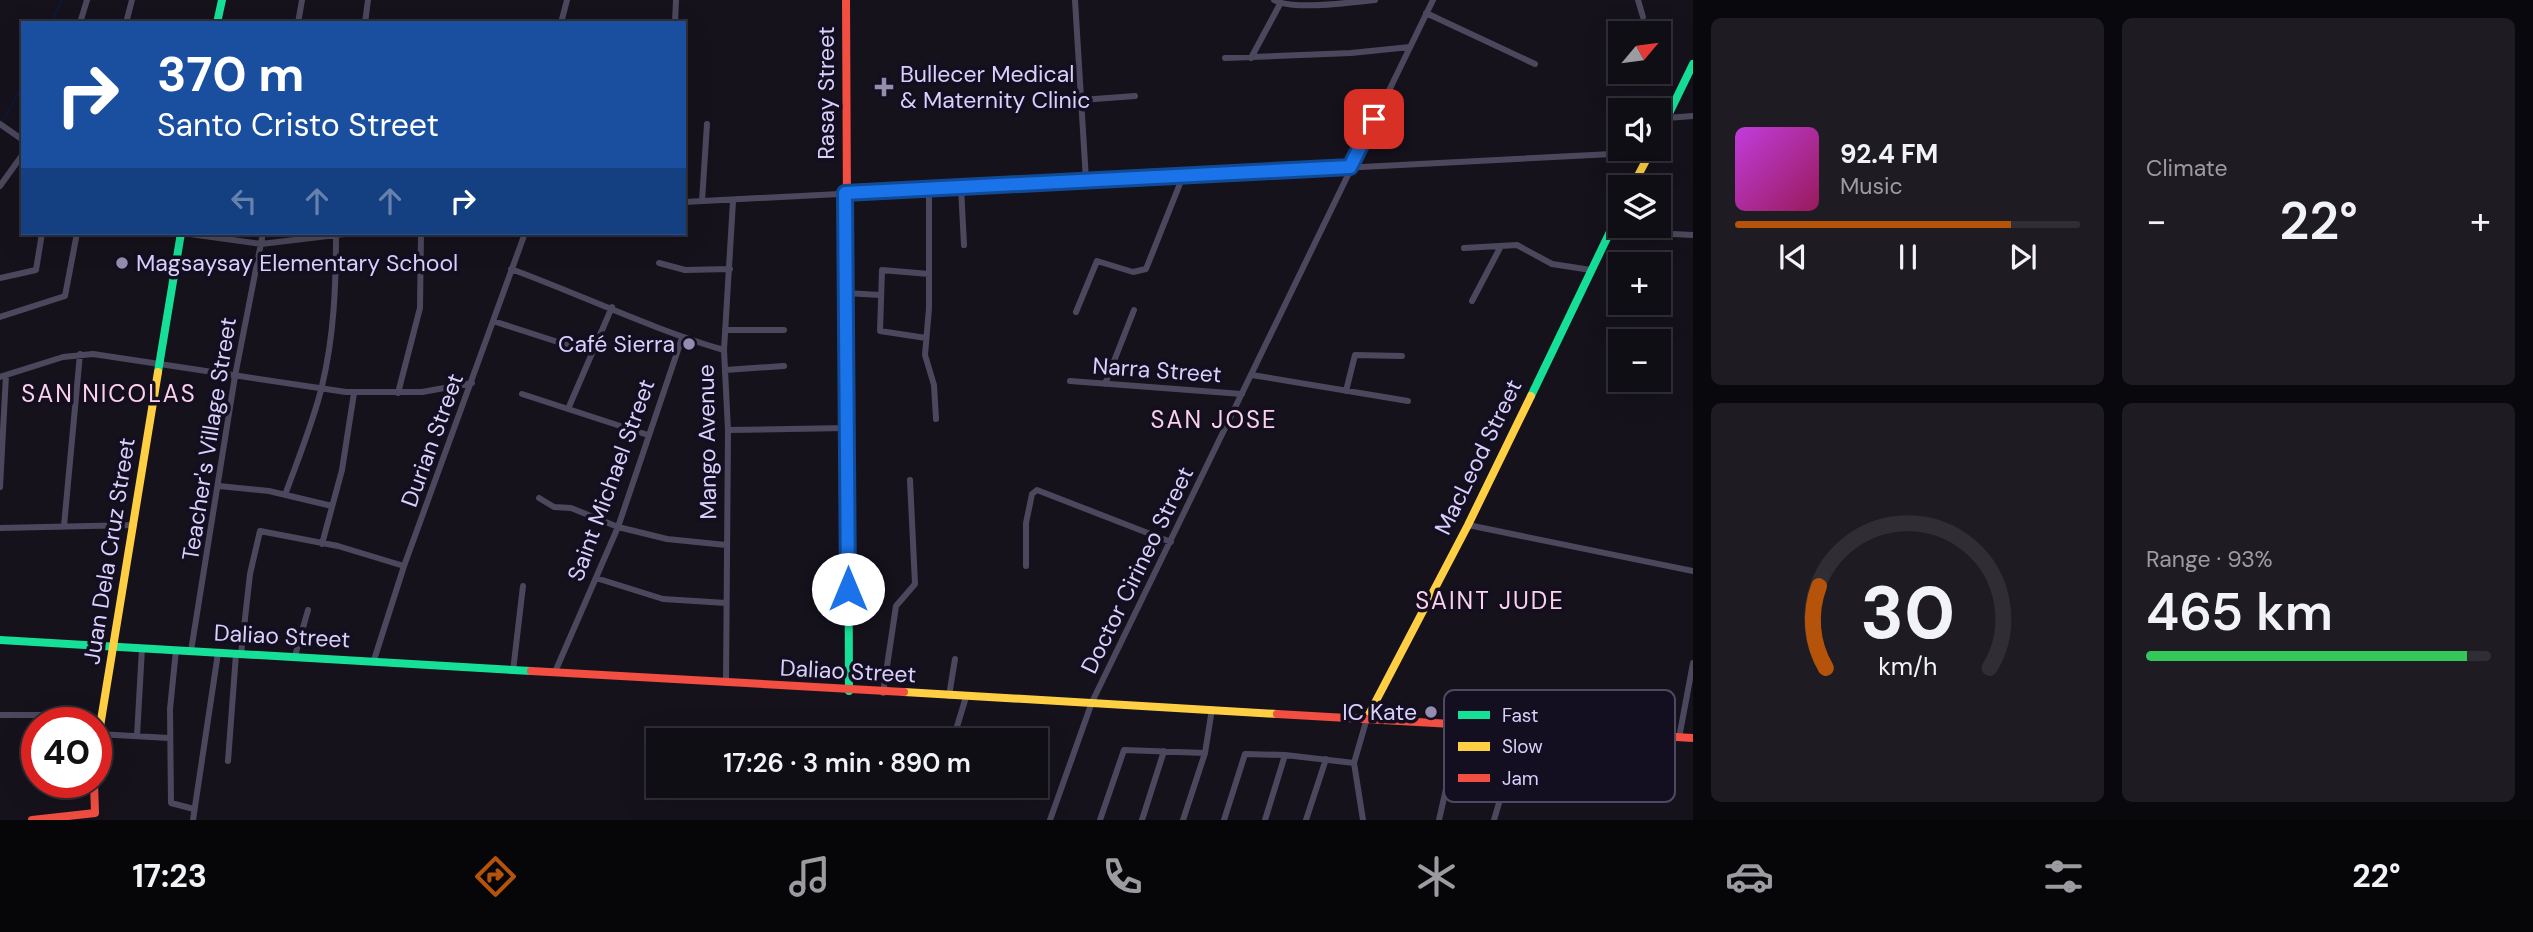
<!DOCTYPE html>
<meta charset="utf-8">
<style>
:root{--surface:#100e15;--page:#1e1c22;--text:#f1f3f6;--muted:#9c9ca0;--line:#302e34;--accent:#b45309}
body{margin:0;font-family:"DM Sans",sans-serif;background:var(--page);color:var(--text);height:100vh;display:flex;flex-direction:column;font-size:26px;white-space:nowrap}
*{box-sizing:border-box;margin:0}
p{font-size:23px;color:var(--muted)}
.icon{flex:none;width:38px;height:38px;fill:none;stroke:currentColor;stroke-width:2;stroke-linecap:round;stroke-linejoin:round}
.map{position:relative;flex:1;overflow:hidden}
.details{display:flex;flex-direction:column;gap:18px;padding:18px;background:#09080c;width:840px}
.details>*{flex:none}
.top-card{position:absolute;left:21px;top:21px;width:665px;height:214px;border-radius:0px;box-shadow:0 7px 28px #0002,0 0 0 2px var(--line);background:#1a4fa0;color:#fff;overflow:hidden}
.needle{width:46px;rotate:61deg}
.buttons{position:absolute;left:1608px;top:21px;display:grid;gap:14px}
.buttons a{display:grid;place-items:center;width:63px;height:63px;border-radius:0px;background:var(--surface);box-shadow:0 7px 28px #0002,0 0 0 2px var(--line);font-size:35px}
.speed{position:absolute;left:21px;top:707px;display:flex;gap:14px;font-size:35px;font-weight:700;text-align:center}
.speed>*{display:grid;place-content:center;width:91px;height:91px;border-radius:50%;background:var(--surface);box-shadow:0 7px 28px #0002,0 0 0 2px var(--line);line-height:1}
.speed .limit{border:10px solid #d22;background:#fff;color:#111}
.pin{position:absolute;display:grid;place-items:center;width:60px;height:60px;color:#fff;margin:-30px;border-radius:14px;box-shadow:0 4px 10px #0006}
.me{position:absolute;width:77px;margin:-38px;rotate:0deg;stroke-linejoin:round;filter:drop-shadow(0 0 5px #0008)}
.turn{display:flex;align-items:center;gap:24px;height:147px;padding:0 21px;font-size:32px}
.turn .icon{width:91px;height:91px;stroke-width:2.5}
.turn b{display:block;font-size:49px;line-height:60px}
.lanes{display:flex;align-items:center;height:66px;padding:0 21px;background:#0003;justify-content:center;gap:35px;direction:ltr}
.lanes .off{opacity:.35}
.big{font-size:52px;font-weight:600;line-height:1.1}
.details .tile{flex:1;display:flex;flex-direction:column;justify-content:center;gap:10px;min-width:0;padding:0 24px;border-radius:10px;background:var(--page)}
.details .dial{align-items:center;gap:0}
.dial svg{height:182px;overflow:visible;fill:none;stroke:var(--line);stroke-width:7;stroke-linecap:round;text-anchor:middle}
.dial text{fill:var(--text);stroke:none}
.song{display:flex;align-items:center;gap:21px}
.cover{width:84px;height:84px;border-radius:10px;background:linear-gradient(135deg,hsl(290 70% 55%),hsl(330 70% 35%))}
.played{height:7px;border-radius:4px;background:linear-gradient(90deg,var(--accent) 80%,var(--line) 80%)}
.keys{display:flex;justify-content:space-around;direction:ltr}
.heat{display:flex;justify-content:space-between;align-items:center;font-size:38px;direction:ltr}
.charge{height:10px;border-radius:5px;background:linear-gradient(90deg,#34c759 93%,var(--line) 0)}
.details .tiles{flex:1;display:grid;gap:18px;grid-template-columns:repeat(2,1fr)}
.trip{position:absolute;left:646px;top:728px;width:402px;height:70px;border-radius:0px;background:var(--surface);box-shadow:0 7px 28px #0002,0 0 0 2px var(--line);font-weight:600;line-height:70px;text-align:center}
.tab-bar{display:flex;height:112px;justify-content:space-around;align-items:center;background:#060608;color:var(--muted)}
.tab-bar .icon{width:49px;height:49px}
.tab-bar .active{color:var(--accent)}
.tab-bar b{font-size:32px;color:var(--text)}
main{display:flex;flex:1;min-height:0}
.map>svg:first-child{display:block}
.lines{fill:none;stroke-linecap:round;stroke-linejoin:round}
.stream{stroke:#0d1838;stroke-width:2}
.street{stroke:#4b485d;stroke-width:6}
.fast{stroke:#16e098;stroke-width:8}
.slow{stroke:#ffcf43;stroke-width:8}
.jam{stroke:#f24e42;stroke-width:8}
.route-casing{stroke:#114b97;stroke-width:18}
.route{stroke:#1a73e8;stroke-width:12}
.poi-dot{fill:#948eae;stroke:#130e20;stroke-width:2.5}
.labels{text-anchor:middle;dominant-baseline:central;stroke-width:7;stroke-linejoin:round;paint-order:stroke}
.poi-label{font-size:23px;fill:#d9d0fc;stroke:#130e20;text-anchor:start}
.street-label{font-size:23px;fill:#d9d0fc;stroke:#130e20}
.neighbourhood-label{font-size:24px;letter-spacing:2px;fill:#fcd2e9;stroke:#130e20}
.key{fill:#130e20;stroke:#4e4862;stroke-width:2}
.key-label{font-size:19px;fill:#d9d0fc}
</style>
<main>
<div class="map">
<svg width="1693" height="820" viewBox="0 0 1693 820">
<rect width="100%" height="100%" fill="#15121c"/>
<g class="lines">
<path class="stream" d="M 51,23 L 62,0
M 4,119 L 23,85"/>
<path class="street" d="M 1075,0 L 1086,180
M 1274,0 C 1292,11 1352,2 1375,0
M 1638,0 L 1643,17
M 1426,13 L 1535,64
M 80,23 L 87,0
M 126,23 L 132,0
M 298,23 L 302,0
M 365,23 L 368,0
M 561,23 L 567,0
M 675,23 L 676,0
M 1225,58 L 1351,53 L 1410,47
M 1251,58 L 1280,4
M 1081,100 L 1135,96
M 1667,118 L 1693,116
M 0,124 L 23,140
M 0,186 L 23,154
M 961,187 L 964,245
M 929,189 L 929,308 L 925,355 L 934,385 L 936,419
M 702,201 L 707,124
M 684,202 L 1651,152
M 1610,231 L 1693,235
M 183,233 L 261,244 L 353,233
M 1464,248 L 1517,245 L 1552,264 L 1591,270
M 659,263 L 685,270 L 730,269
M 511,269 C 582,295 651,329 724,350
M 0,278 L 36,270 L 42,233
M 846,293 L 880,295
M 1472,301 L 1501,246
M 1076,312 L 1097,261 L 1133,272 L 1146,269 L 1183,176
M 0,317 L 65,296 L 77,233
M 493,321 L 592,353
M 725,330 L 784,330
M 926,338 L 880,331 L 882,270 L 929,274
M 725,370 L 784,366
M 1252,375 L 1408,401
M 0,377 L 63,357 L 93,354 L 346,392 L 422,392 L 472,383
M 1070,381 L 1242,394
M 1105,384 L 1134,310
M 1346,391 L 1355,355 L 1402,356
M 398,393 L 420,308 L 421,233
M 522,394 L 648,435
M 568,409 L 612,307
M 728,430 L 846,428
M 219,486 L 269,491 L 332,506
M 0,487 L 6,375
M 285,495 C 298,459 313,423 322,386 C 334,336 336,286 336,234
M 539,498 L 554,507 L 571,508 L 618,527 L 667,539 L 726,545
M 1468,525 L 1693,571
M 64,526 L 80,354
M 0,528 L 134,525
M 322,544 L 342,470 L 354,393
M 1026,566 L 1026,523 L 1032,494 L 1037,490 L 1171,542
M 596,578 L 663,599 L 726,603
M 176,650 L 170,709 L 171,803 L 194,809
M 191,651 L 235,376 L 263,233
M 241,654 L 250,574 L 260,531 L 338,546 L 404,566
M 295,656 L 308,610
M 374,660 L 404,566 L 525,233
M 513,671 L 523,586
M 555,672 L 618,527 L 682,338
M 726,683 L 728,430 L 724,350 L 733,201
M 883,693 L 896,606 L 915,584 L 910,480
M 949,696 L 955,659
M 0,715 L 48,715
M 955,733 L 966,697
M 98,734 L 169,738
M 137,736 L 142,648
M 1679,738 L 1693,663
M 228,761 L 236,654
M 193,820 L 218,653
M 1050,820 L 1092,702 L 1433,0
M 1100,820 L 1124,750 L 1205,753
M 1142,820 L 1164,751
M 1183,820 L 1205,753 L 1212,709
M 1224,820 L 1245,754 L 1285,755 L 1354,763
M 1265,820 L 1285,755
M 1306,820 L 1326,759
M 1363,820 L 1354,763 L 1367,718
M 1439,820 L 1461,723
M 1494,820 L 1521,727"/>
<path class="fast" d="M 217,23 L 222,0
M 1659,134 L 1693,64
M 158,372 L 181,233
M 1531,396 L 1620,211
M 848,422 L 849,691
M 0,640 L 531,671"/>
<path class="slow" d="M 1632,187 L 1652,149
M 904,692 L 1277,714
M 1367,718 L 1468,525 L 1531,396
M 96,751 L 158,372"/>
<path class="jam" d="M 846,0 L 848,422
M 531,671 L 904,692
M 1277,714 L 1693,738
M 32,820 L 95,813 L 94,782"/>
</g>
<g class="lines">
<defs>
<path id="route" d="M 848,589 L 845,193 L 1350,167 L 1374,119"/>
</defs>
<use href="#route" class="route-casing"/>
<use href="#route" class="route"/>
</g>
<g class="poi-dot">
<path d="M880.5 76.5h7v7h7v7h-7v7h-7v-7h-7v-7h7z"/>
<circle cx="122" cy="263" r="7"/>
<circle cx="689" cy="344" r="7"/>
<circle cx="1431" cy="712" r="7"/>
</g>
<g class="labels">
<g class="poi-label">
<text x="900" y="74">Bullecer Medical<tspan x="900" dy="26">&amp; Maternity Clinic</tspan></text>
<text x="136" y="263">Magsaysay Elementary School</text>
<text x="675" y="344" text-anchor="end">Café Sierra</text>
<text x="1417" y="712" text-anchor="end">IC Kate</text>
</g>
<g class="street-label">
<text transform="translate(826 93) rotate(-90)">Rasay Street</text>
<text transform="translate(1157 370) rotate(4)">Narra Street</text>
<text transform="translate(209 439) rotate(-81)">Teacher's Village Street</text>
<text transform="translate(432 440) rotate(-70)">Durian Street</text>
<text transform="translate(707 442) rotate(-91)">Mango Avenue</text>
<text transform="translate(1478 457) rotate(-64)">MacLeod Street</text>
<text transform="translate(611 480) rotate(-70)">Saint Michael Street</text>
<text transform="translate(109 551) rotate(-81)">Juan Dela Cruz Street</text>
<text transform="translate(1137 570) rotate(-64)">Doctor Cirineo Street</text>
<text transform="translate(282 636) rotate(3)">Daliao Street</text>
<text transform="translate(848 671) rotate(3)">Daliao Street</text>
</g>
<g class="neighbourhood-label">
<text x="109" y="393">SAN NICOLAS</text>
<text x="1214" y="419">SAN JOSE</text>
<text x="1490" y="600">SAINT JUDE</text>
</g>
</g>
<rect x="1444" y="690" width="231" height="112" rx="10" class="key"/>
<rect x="1458" y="711" width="32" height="8" fill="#16e098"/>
<rect x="1458" y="742" width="32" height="9" fill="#ffcf43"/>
<rect x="1458" y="774" width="32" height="8" fill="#f24e42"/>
<g class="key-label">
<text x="1502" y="722">Fast</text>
<text x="1502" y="753">Slow</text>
<text x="1502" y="785">Jam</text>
</g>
</svg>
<div class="buttons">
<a><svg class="needle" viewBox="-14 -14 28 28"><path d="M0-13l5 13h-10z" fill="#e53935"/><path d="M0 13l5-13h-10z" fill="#9c9ca0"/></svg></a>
<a><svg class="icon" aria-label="sound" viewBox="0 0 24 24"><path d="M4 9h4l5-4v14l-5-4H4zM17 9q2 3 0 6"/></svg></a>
<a><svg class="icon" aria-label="layers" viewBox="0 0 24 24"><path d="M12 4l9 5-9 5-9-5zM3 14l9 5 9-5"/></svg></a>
<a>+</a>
<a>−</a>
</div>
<div class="speed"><div class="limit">40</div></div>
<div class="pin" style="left:1374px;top:119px;background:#d93025"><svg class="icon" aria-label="arrive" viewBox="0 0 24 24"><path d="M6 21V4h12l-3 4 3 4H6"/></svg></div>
<svg class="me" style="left:848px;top:589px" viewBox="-20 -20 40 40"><circle r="19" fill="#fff"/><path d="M0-13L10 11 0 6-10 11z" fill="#1a73e8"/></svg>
<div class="trip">17:26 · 3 min · 890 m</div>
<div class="top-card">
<div class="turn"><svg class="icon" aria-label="right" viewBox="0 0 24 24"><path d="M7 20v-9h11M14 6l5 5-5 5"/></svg><div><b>370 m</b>Santo Cristo Street</div></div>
<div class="lanes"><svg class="icon off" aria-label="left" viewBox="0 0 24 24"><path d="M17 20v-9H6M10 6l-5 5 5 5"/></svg><svg class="icon off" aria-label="ahead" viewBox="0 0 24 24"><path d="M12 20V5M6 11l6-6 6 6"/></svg><svg class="icon off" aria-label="ahead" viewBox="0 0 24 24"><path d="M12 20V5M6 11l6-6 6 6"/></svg><svg class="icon" aria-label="right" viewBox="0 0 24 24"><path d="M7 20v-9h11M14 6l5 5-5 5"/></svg></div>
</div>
</div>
<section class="details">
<div class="tiles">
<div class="tile">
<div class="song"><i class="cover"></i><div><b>92.4 FM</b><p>Music</p></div></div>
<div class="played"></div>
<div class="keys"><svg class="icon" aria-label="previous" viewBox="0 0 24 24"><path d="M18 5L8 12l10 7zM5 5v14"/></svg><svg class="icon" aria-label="pause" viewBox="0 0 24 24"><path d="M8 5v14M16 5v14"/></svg><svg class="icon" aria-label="next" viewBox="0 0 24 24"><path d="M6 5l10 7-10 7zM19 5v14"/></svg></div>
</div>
<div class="tile"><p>Climate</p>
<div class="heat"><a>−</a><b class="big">22°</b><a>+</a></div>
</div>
<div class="tile dial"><svg viewBox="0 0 100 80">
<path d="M14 69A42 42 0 1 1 86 69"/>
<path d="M14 69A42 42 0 0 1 11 33" stroke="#b45309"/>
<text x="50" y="56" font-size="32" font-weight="700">30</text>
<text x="50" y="72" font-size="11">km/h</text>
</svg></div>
<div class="tile"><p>Range · 93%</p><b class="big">465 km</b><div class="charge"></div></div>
</div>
</section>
</main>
<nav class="tab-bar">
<b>17:23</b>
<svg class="icon active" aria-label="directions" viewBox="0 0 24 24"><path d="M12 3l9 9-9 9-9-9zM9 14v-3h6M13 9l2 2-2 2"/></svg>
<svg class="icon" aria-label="music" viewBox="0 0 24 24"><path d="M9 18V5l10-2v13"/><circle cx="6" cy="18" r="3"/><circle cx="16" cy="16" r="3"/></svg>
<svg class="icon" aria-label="phone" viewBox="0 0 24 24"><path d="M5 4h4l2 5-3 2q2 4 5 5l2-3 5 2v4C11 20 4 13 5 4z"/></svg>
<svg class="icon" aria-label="climate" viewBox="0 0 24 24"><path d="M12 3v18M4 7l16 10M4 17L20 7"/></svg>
<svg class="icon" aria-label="car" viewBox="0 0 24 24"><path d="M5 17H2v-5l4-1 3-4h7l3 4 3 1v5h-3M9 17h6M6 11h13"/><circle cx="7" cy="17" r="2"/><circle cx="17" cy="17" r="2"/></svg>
<svg class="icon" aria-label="filters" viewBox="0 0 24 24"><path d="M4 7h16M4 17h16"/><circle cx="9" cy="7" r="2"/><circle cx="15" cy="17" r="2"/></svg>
<b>22°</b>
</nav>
